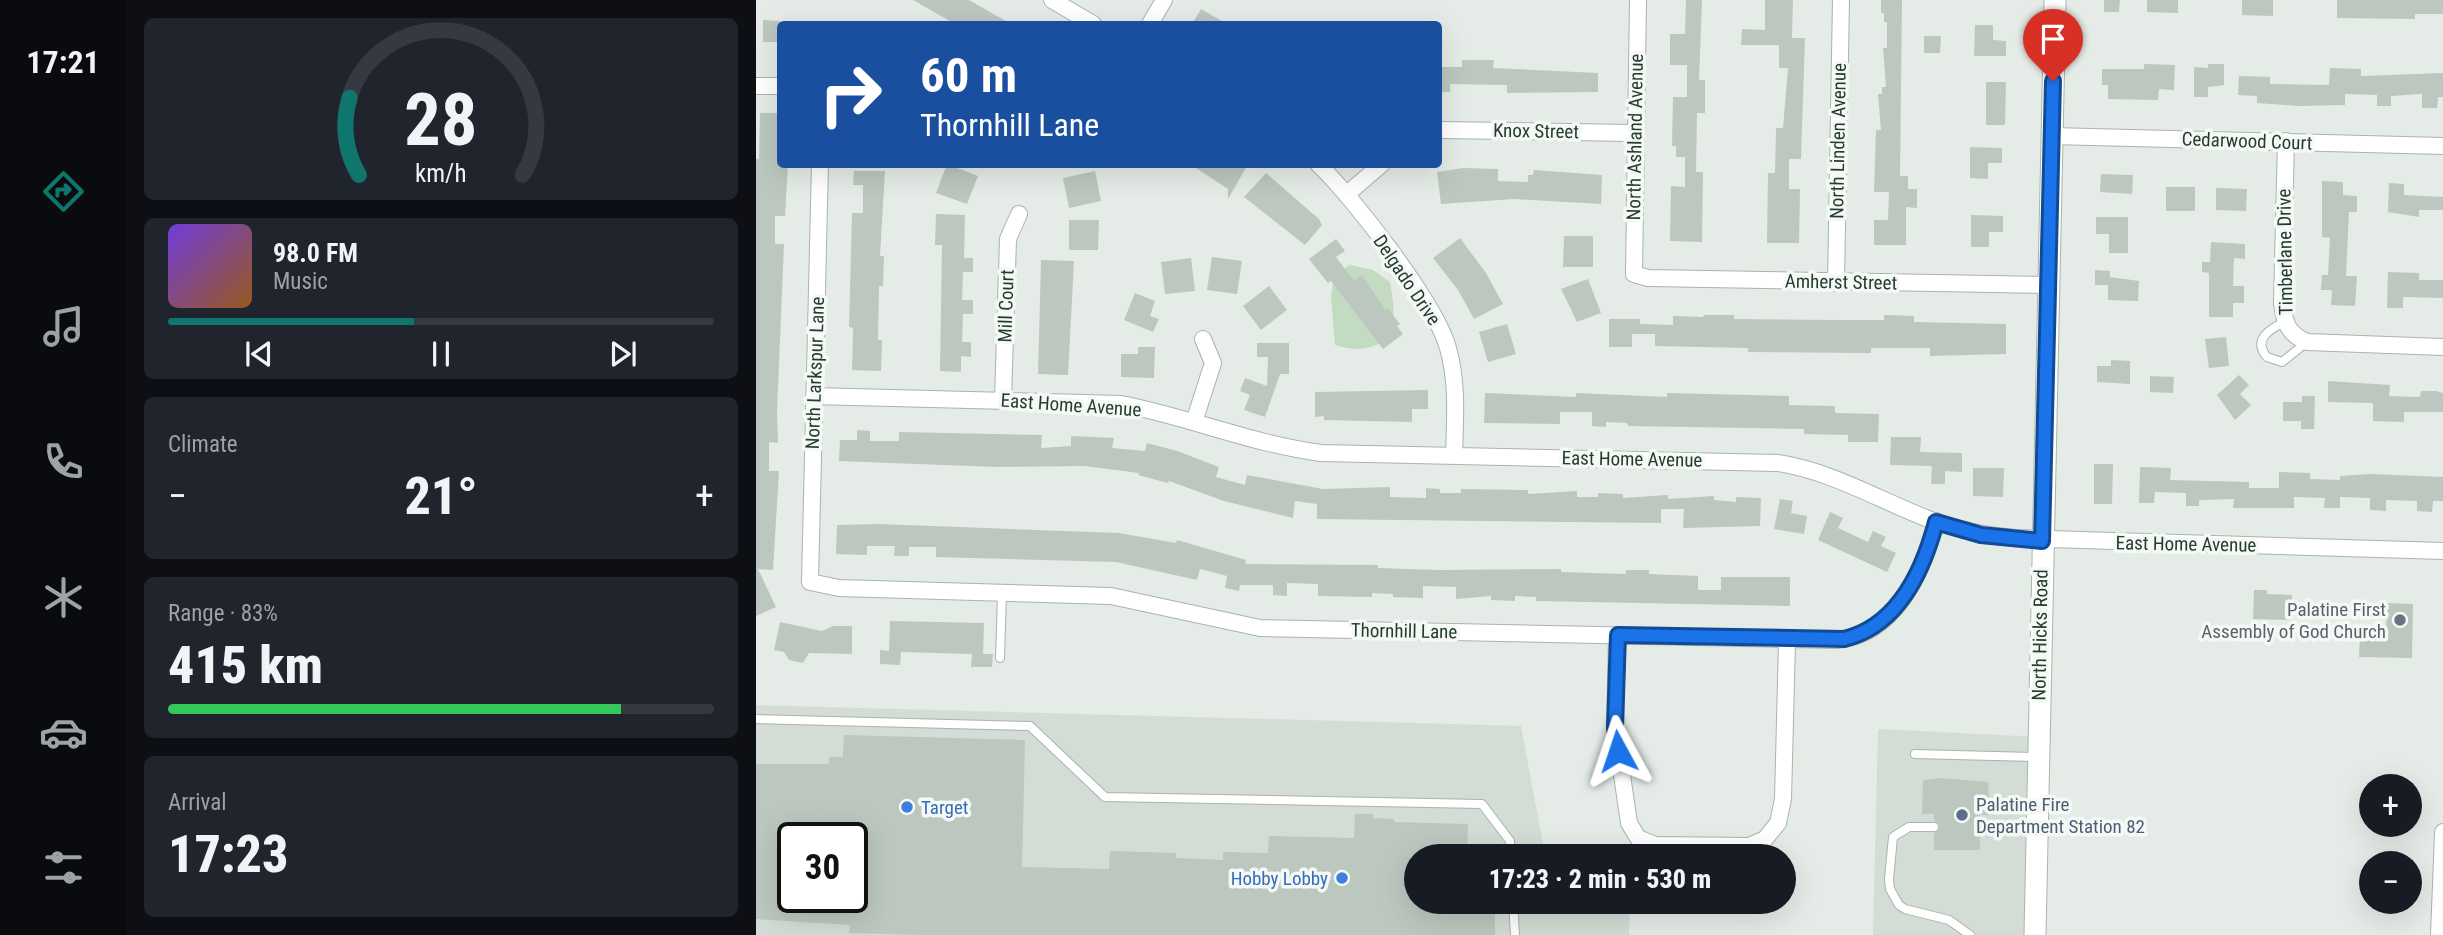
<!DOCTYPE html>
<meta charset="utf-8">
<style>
:root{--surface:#171b24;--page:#20242c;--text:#f1f3f6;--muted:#9ea1a6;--line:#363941;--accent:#0f766e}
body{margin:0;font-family:"Roboto Condensed",sans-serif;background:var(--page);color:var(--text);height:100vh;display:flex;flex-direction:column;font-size:26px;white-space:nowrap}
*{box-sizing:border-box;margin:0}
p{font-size:23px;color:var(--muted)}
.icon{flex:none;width:38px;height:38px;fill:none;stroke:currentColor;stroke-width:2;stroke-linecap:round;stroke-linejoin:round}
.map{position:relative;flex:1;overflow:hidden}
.panel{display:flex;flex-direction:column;gap:18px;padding:18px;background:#0d0f14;width:630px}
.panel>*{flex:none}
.hud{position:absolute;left:21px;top:21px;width:665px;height:147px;border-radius:7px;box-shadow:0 7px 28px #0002;background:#1a4fa0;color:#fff;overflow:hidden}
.tools{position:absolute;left:1603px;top:774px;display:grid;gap:14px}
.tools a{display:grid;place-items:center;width:63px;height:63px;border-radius:50%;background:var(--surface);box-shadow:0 7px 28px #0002;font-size:35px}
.speed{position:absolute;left:21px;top:822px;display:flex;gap:14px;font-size:35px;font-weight:700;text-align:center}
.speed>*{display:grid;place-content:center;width:91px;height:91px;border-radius:50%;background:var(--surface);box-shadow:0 7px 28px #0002;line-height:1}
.speed .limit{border:4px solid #111;border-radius:10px;background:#fff;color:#111}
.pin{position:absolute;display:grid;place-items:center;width:60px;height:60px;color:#fff;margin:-72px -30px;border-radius:50% 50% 50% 0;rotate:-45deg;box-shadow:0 0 7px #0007}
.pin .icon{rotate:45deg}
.me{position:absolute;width:77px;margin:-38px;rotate:355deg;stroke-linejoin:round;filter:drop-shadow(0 0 5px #0008)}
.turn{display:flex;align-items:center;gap:24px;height:147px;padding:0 28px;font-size:32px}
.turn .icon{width:91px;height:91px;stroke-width:2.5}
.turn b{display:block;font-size:49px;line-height:60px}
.big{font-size:52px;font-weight:800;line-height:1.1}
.panel .widget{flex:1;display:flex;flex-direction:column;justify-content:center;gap:10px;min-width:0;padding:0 24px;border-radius:10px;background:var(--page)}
.panel .dial{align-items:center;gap:0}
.dial svg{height:182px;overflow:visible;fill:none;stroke:var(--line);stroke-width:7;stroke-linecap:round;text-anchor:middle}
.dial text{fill:var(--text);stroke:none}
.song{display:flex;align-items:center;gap:21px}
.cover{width:84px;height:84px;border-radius:10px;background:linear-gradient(135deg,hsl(260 70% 55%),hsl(30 70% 35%))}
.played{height:7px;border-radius:4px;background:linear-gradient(90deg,var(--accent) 45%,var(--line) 45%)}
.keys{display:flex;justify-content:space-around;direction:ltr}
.heat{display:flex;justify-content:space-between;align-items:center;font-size:38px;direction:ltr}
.charge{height:10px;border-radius:5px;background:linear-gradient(90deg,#34c759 83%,var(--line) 0)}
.trip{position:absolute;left:648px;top:844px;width:392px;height:70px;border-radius:35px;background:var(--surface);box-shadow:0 7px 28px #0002;font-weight:800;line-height:70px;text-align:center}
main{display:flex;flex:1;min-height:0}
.menu{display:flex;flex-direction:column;width:126px;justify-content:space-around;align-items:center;background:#090b0e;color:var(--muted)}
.menu .icon{width:49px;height:49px}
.menu .active{color:var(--accent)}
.menu b{font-size:32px;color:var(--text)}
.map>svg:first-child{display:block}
.built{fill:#d3dcd5;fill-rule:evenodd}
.green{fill:#c2dbc1}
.building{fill:#bbc7bf;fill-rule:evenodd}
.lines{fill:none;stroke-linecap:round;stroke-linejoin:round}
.lane-casing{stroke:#a8b4ac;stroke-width:10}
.street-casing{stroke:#a8b4ac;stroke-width:18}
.secondary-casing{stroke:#a5b7ab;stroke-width:23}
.lane{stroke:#fff;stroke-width:8}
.street{stroke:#fff;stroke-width:16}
.secondary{stroke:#fff;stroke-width:21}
.route-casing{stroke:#114b97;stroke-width:18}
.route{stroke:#1a73e8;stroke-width:12}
.worship-dot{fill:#6b7280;stroke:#f5f9f6;stroke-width:2.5}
.shop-dot{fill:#3f7fe0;stroke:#f5f9f6;stroke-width:2.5}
.service-dot{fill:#5c6f8a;stroke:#f5f9f6;stroke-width:2.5}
.labels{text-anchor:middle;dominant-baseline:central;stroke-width:7;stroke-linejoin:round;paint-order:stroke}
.street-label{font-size:19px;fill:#263c30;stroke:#f5f9f6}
.worship-label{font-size:19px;fill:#5b616d;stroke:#f5f9f6;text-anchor:end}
.service-label{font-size:19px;fill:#4e5e75;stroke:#f5f9f6;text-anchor:start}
.shop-label{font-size:19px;fill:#366cbe;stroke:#f5f9f6;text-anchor:start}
</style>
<main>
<nav class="menu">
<b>17:21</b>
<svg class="icon active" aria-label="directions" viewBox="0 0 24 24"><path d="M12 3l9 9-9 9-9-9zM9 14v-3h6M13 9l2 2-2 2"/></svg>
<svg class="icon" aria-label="music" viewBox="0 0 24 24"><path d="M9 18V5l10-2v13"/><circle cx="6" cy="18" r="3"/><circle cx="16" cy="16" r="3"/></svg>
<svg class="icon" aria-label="phone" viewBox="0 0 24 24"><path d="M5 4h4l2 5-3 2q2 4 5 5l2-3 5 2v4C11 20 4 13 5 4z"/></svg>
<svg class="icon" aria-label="climate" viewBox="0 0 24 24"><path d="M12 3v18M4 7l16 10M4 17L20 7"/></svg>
<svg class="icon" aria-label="car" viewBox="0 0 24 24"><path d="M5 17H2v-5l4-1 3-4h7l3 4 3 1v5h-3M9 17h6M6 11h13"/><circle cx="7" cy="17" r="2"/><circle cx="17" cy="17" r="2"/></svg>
<svg class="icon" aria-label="filters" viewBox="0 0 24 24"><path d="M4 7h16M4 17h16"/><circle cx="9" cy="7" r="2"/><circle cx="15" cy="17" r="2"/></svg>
</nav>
<section class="panel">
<div class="widget dial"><svg viewBox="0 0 100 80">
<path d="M14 69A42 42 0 1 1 86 69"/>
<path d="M14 69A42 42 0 0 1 10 35" stroke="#0f766e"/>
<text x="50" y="56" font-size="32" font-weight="700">28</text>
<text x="50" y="72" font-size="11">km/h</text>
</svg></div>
<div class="widget">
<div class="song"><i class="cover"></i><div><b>98.0 FM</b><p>Music</p></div></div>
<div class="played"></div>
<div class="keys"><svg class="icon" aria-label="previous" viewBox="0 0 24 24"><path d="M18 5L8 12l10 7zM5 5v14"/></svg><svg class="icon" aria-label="pause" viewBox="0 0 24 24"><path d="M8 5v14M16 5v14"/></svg><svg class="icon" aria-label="next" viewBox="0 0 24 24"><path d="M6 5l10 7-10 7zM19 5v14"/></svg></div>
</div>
<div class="widget"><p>Climate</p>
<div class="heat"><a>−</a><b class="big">21°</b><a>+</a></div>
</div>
<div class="widget"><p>Range · 83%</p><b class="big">415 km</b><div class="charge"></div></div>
<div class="widget"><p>Arrival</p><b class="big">17:23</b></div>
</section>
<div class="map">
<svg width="1687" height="935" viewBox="0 0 1687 935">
<rect width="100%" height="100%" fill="#e5ece7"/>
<path class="built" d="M 0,705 L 765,726 L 788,849 L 872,856 L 660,856 L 660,901 L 874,901 L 873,935 L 0,935 ZM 37,838 L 96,838 L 96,898 L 37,898 Z
M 1122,729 L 1282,737 L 1279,935 L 1117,935 Z"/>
<path class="green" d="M 594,265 L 617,270 L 634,282 C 636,296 640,312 636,327 C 629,351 598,352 579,345 L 575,297 L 578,275 Z"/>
<path class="building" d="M 157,0 L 213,0 L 255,24 L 199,24 Z
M 930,0 L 946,0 L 943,80 L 949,80 L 949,113 L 941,113 L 940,172 L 947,172 L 946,242 L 914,241 L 915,186 L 929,187 L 929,157 L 920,157 L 920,146 L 916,146 L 917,97 L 931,97 L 931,65 L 914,65 L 914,34 L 929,34 Z
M 1009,0 L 1037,0 L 1036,38 L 1049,38 L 1045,159 L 1033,159 L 1033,189 L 1044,189 L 1043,243 L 1011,243 L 1012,173 L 1019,173 L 1020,128 L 1027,128 L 1032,68 L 1023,68 L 1023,45 L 985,45 L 986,29 L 1009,30 Z
M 1125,0 L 1146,0 L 1144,176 L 1152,176 L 1152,189 L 1161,189 L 1161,208 L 1150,207 L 1150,245 L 1118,245 L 1118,220 L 1132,220 L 1133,192 L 1118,192 L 1120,130 L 1125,130 L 1122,94 L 1126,94 L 1126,87 L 1130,87 L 1127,48 L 1131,48 L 1131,22 L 1128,22 L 1128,13 L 1125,13 Z
M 1348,0 L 1364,0 L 1363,12 L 1348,12 Z
M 1391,0 L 1422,0 L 1422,13 L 1391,12 Z
M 1486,0 L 1517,0 L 1517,16 L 1486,15 Z
M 1581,0 L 1687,0 L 1687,14 L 1659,14 L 1659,19 L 1581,18 Z
M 445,9 L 471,24 L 436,24 Z
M 7,20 L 24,21 L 24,42 L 7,42 Z
M 1219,25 L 1237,25 L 1237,40 L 1250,41 L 1250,56 L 1218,56 Z
M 1168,36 L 1185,36 L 1184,53 L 1168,53 Z
M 706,60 L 738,60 L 737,68 L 842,73 L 842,92 L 751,93 L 751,85 L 694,84 L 694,92 L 682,92 L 682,67 L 706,67 Z
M 1388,64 L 1419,65 L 1418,90 L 1403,89 L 1402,100 L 1352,99 L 1352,85 L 1346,85 L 1346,69 L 1388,69 Z
M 1452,64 L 1468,64 L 1468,85 L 1452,87 L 1452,97 L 1438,97 L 1438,67 L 1452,68 Z
M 1574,68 L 1605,69 L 1605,76 L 1687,73 L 1687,97 L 1682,97 L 1681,108 L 1666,108 L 1666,94 L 1635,96 L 1635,106 L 1621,106 L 1621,95 L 1589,94 L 1589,105 L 1543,106 L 1501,103 L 1501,96 L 1482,95 L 1483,76 L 1514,77 L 1514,84 L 1573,85 Z
M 1230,82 L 1250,82 L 1249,125 L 1230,125 Z
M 4,113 L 24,113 L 24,164 L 32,164 L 29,216 L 19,216 L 19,244 L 28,244 L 21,412 L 22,443 L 13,442 L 13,471 L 23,471 L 17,570 L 2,569 L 20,607 L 0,616 L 0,159 L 3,159 Z
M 1214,147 L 1246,148 L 1246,163 L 1232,163 L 1232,179 L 1214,178 Z
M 191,164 L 222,176 L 211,204 L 180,193 Z
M 434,164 L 492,164 L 472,199 L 472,189 Z
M 707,168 L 742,169 L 742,181 L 772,182 L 772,175 L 777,175 L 778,170 L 846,175 L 845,204 L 758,199 L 685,204 L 681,172 Z
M 98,171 L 129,171 L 124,256 L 128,256 L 127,286 L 123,286 L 122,340 L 126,340 L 125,371 L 96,370 L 97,328 L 93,327 L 96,213 L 107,213 L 107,185 L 97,185 Z
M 339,171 L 345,201 L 313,208 L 307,178 Z
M 510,173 L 563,219 L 566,225 L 549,245 L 488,197 Z
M 1345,174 L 1377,175 L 1376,194 L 1344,192 Z
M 1566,181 L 1587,182 L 1587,195 L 1601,196 L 1601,212 L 1593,212 L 1590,276 L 1601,276 L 1599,306 L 1575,305 L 1576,290 L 1565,290 L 1566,275 L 1572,275 L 1574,238 L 1566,237 Z
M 1633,183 L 1648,184 L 1648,195 L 1687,197 L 1687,210 L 1663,210 L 1663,217 L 1632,212 Z
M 1410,187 L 1439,187 L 1439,211 L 1410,211 Z
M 1460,188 L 1491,189 L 1490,211 L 1460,210 Z
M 180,214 L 209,215 L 208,258 L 217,258 L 217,272 L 207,272 L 206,300 L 217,300 L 217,314 L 207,314 L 206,342 L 215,342 L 215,357 L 205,356 L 205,372 L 184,371 L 186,245 L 179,245 Z
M 1215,215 L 1247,216 L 1247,232 L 1233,232 L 1233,247 L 1215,247 Z
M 1340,217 L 1372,217 L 1372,253 L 1353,253 L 1353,234 L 1340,234 Z
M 313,220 L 343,220 L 342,250 L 313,250 Z
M 808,236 L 837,236 L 837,267 L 807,267 Z
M 704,238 L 730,273 L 747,304 L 718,319 L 702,290 L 677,258 Z
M 580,239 L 589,251 L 580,257 L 598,281 L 606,275 L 629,310 L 631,308 L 644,324 L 641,326 L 647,334 L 627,349 L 575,281 L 572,283 L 553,259 Z
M 1455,242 L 1489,244 L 1489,259 L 1478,258 L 1477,286 L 1488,286 L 1488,303 L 1477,303 L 1477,317 L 1453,317 L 1453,273 L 1446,272 L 1446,262 L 1454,262 Z
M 456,257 L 486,261 L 481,294 L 451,290 Z
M 435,258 L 439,291 L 409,294 L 405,262 Z
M 285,260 L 318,261 L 312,375 L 282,374 Z
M 1339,270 L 1354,271 L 1354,277 L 1383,281 L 1382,301 L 1352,300 L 1352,285 L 1339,285 Z
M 1632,272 L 1663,273 L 1663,280 L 1687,280 L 1687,298 L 1647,297 L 1647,308 L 1631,308 Z
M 832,279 L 845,313 L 821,322 L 805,289 Z
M 513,286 L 531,310 L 505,330 L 487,306 Z
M 379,293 L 399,301 L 394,316 L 403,319 L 397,332 L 368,320 Z
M 948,315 L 978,315 L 978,319 L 1084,320 L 1128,320 L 1128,315 L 1158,316 L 1158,322 L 1250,324 L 1250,354 L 1174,356 L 1174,348 L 1115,348 L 1115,353 L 992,352 L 992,348 L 899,346 L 899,334 L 876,334 L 876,347 L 853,347 L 853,319 L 884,319 L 884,324 L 917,325 L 917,316 L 947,317 Z
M 751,324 L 760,354 L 732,362 L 723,332 Z
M 1470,337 L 1473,366 L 1453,368 L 1449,339 Z
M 501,343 L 533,343 L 533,374 L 524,374 L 509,417 L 488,410 L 494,395 L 484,391 L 489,378 L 511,386 L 512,357 L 501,357 Z
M 382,347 L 399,347 L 398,378 L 365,377 L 365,354 L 382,354 Z
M 1355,360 L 1374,361 L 1374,384 L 1341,382 L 1341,366 L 1355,366 Z
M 1483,375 L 1493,385 L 1484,394 L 1495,405 L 1479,420 L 1461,395 Z
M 1394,376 L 1418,377 L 1417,393 L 1394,392 Z
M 1572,381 L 1634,385 L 1633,396 L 1664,397 L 1665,391 L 1680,391 L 1687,393 L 1687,412 L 1648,412 L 1648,422 L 1617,421 L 1617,403 L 1572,402 Z
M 672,390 L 672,409 L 656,409 L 656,422 L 568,420 L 568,416 L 559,417 L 559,392 Z
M 729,393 L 820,397 L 820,393 L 911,397 L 911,393 L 1033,396 L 1033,405 L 1079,406 L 1079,413 L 1123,414 L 1122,442 L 1092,442 L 1092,435 L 1048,434 L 1048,429 L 872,426 L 871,423 L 850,422 L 850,427 L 836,426 L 836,412 L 804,412 L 804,424 L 728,423 Z
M 1546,396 L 1559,396 L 1558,429 L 1545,429 L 1545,421 L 1527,421 L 1527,402 L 1546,402 Z
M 101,430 L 114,431 L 114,441 L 143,441 L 143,432 L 286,435 L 285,448 L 315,446 L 315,436 L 358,438 L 356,448 L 389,451 L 391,443 L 421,451 L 463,467 L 460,477 L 489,485 L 491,475 L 567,489 L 634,487 L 634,497 L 670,498 L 670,488 L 684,489 L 684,493 L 705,493 L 705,489 L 772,490 L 772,494 L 821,491 L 821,497 L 842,497 L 842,493 L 867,494 L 867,498 L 912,495 L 912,499 L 958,496 L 958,500 L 980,502 L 980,497 L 1005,498 L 1004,526 L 927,528 L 928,509 L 905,509 L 905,523 L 561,519 L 561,504 L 539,501 L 537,518 L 468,501 L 413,481 L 412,483 L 382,475 L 383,473 L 328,466 L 241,467 L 83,461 L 84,440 L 101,440 Z
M 1135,437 L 1165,437 L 1164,452 L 1206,453 L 1206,472 L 1189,471 L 1189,484 L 1175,484 L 1176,466 L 1134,465 Z
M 1338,464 L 1357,464 L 1356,504 L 1338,504 Z
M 1384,467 L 1415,468 L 1414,480 L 1493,482 L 1493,488 L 1523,488 L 1523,472 L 1554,473 L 1554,479 L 1584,480 L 1584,476 L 1615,474 L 1687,477 L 1687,501 L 1677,501 L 1676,512 L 1661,511 L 1661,501 L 1630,500 L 1630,511 L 1614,510 L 1614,498 L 1584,497 L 1584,508 L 1568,508 L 1569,498 L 1538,497 L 1538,508 L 1477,508 L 1478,499 L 1443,500 L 1443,506 L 1430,506 L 1430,493 L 1399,492 L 1398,503 L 1383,503 Z
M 1217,468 L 1248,468 L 1247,497 L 1217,496 Z
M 1024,499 L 1037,501 L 1035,513 L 1051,516 L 1048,534 L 1018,529 Z
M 1074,512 L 1087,518 L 1082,528 L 1112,542 L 1117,531 L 1130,537 L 1125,546 L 1140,553 L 1131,572 L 1062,540 Z
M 123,524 L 363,533 L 420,543 L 421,540 L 490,560 L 489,564 L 622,565 L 622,568 L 683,570 L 805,569 L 805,572 L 870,574 L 870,570 L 893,570 L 893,574 L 942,576 L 942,590 L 965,590 L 965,577 L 1034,577 L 1034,606 L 780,601 L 780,597 L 759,596 L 759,601 L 735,600 L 735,596 L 700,599 L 700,587 L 667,586 L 667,598 L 637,597 L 637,594 L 616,593 L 616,597 L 562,596 L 562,584 L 531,583 L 531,596 L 517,595 L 517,585 L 484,585 L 483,591 L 469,588 L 471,576 L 444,569 L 441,580 L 360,562 L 180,557 L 180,547 L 153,547 L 153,556 L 138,556 L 139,546 L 111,546 L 111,555 L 80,554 L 81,525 Z
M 1498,590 L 1511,590 L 1511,594 L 1536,595 L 1535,620 L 1497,619 Z
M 1631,603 L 1657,604 L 1656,658 L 1603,657 L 1604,636 L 1630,636 Z
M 134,621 L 228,623 L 227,654 L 237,654 L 236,667 L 215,667 L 216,654 L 145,652 L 144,665 L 124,664 L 124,650 L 133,651 Z
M 24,622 L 66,631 L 77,626 L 96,626 L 96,654 L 53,653 L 47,663 L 33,660 L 28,652 L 18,650 Z
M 88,735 L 269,740 L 266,867 L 353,869 L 354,851 L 420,853 L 420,858 L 467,860 L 467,852 L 512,853 L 513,836 L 598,838 L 599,814 L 617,814 L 617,818 L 638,819 L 638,822 L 712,824 L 711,856 L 660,856 L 660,901 L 710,901 L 710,912 L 739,913 L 739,935 L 164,935 L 93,933 L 94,925 L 0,919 L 0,764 L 73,764 L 73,757 L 87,757 ZM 37,838 L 96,838 L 96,898 L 37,898 Z
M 1185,778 L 1232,782 L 1234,815 L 1224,815 L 1224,823 L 1218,829 L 1224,837 L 1224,850 L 1178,850 L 1178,834 L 1184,826 L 1178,820 L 1178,814 L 1166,814 L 1167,780 Z"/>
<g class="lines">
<defs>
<path id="lane" d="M 1528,322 C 1514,329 1496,340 1511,357 L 1526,362 L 1551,342
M 244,658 L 246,593
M 0,719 L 274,726 L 349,797 L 726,804 L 754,841 L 755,856
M 1159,754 L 1281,757
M 1178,827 L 1153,827 L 1137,837 L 1133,879 L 1134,889 L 1143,905 L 1149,909 L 1193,920 L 1214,935
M 1224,830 L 1280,831
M 757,901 L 759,935"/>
<path id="street" d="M 296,0 L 337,24
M 882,0 L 878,274 L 892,278 L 1292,285
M 394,24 L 408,0
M 0,86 L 24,86
M 682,130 L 878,133
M 1296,136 L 1687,146
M 1530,141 L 1526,303 C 1528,322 1532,334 1551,342 L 1687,347
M 64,164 L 54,582 L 83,588 L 355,596 L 504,628 L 1080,640 C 1139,635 1167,572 1180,521
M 562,164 C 597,197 680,304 692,348 C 702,383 699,420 698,456
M 591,194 L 626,164
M 1080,283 L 1085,0
M 58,396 L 365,404 C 433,417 496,444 565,453 L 1022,463 C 1079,472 1126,502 1180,522 C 1207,531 1233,536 1260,538 L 1687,551
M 247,400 L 252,239 L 263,214
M 438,422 L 457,363 L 447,339
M 861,635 L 859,727 L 873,823 L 882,838 L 899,845 L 993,846 L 1009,839 L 1022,823 L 1027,799 L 1031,641
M 1683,935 L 1687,832"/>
<path id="secondary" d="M 1279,935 L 1299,0"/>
</defs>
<use href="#lane" class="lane-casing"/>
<use href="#street" class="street-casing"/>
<use href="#secondary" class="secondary-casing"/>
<use href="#lane" class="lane"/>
<use href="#street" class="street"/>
<use href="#secondary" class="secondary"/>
</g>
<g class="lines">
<defs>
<path id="route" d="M 862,751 L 859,727 L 862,635 L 1088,639 C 1142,626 1167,571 1180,522 L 1225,535 L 1286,541 L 1297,81"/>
</defs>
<use href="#route" class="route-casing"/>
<use href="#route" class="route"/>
</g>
<circle class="worship-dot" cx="1644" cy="620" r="7"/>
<g class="shop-dot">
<circle cx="151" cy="807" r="7"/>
<circle cx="586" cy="878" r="7"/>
</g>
<circle class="service-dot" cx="1206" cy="815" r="7"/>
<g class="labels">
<g class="street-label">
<text transform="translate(780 131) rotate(1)">Knox Street</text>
<text transform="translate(879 137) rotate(-89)">North Ashland Avenue</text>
<text transform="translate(1082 141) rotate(-89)">North Linden Avenue</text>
<text transform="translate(1491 141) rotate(2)">Cedarwood Court</text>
<text transform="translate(1529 252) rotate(-91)">Timberlane Drive</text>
<text transform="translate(651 280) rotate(56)">Delgado Drive</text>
<text transform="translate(1085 282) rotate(1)">Amherst Street</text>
<text transform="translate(250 306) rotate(-88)">Mill Court</text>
<text transform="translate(59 373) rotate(-88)">North Larkspur Lane</text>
<text transform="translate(315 405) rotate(4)">East Home Avenue</text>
<text transform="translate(876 459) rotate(1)">East Home Avenue</text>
<text transform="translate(1430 544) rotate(1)">East Home Avenue</text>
<text transform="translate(648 631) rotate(1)">Thornhill Lane</text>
<text transform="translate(1284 635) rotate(-89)">North Hicks Road</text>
</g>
<g class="worship-label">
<text x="1630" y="609">Palatine First<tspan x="1630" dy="22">Assembly of God Church</tspan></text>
</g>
<g class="service-label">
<text x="1220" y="804">Palatine Fire<tspan x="1220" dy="22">Department Station 82</tspan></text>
</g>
<g class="shop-label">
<text x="165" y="807">Target</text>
<text x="572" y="878" text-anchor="end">Hobby Lobby</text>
</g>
</g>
</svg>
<div class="tools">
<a>+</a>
<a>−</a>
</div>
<div class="speed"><div class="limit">30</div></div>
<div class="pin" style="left:1297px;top:81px;background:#d93025"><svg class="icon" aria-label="arrive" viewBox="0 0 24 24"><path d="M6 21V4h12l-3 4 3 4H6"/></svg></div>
<svg class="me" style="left:862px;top:751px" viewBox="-20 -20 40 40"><path d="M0-17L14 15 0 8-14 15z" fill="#1a73e8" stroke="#fff" stroke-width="4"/></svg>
<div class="trip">17:23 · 2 min · 530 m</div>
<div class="hud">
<div class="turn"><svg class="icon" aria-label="right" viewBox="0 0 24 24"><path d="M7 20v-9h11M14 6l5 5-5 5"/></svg><div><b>60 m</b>Thornhill Lane</div></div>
</div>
</div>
</main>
